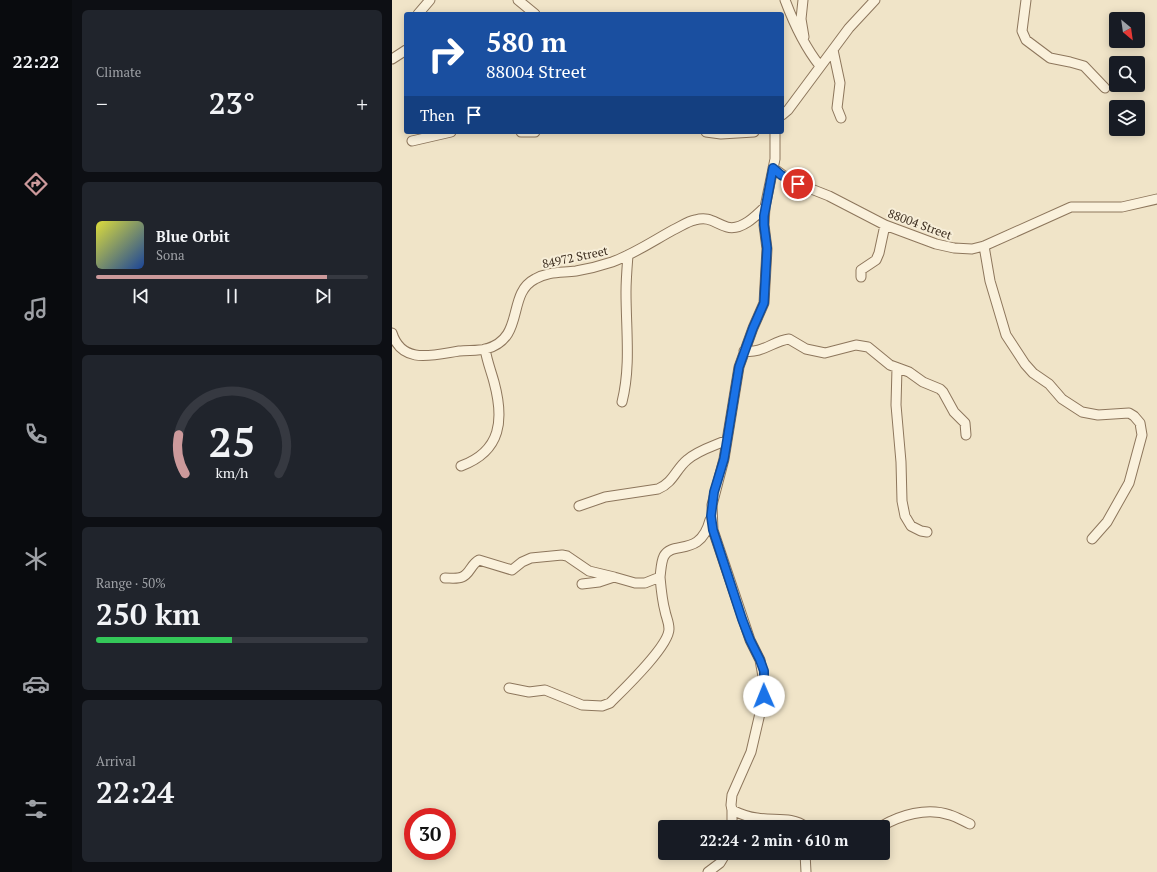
<!DOCTYPE html>
<meta charset="utf-8">
<style>
:root{--surface:#171b24;--page:#20242c;--text:#f1f3f6;--muted:#9ea1a6;--line:#363941;--accent:#cc999b}
body{margin:0;font-family:"PT Serif",serif;background:var(--page);color:var(--text);height:100vh;display:flex;flex-direction:column;font-size:15px;white-space:nowrap}
*{box-sizing:border-box;margin:0}
p{font-size:13px;color:var(--muted)}
.icon{flex:none;width:22px;height:22px;fill:none;stroke:currentColor;stroke-width:2;stroke-linecap:round;stroke-linejoin:round}
.map{position:relative;flex:1;overflow:hidden}
.side{display:flex;flex-direction:column;gap:10px;padding:10px;background:#0d0f14;width:320px}
.side>*{flex:none}
.banner{position:absolute;left:12px;top:12px;width:380px;height:122px;border-radius:4px;box-shadow:0 2px 10px #0003;background:#1a4fa0;color:#fff;overflow:hidden}
.needle{width:26px;rotate:151deg}
.tools{position:absolute;left:717px;top:12px;display:grid;gap:8px}
.tools a{display:grid;place-items:center;width:36px;height:36px;border-radius:4px;background:var(--surface);box-shadow:0 2px 10px #0003;font-size:20px}
.speed{position:absolute;left:12px;top:808px;display:flex;gap:8px;font-size:20px;font-weight:700;text-align:center}
.speed>*{display:grid;place-content:center;width:52px;height:52px;border-radius:50%;background:var(--surface);box-shadow:0 2px 10px #0003;line-height:1}
.speed .limit{border:6px solid #d22;background:#fff;color:#111}
.pin{position:absolute;display:grid;place-items:center;width:34px;height:34px;color:#fff;margin:-17px;border:2px solid #fff;border-radius:50%;box-shadow:0 1px 4px #0007}
.me{position:absolute;width:44px;margin:-22px;rotate:359deg;stroke-linejoin:round;filter:drop-shadow(0 0 3px #0008)}
.turn{display:flex;align-items:center;gap:14px;height:84px;padding:0 16px;font-size:18px}
.turn .icon{width:52px;height:52px;stroke-width:2.5}
.turn b{display:block;font-size:28px;line-height:34px}
.then{display:flex;align-items:center;height:38px;padding:0 16px;background:#0003;gap:8px;font-size:15px}
.big{font-size:30px;font-weight:800;line-height:1.1}
.side .tile{flex:1;display:flex;flex-direction:column;justify-content:center;gap:6px;min-width:0;padding:0 14px;border-radius:6px;background:var(--page)}
.side .dial{align-items:center;gap:0}
.dial svg{height:104px;overflow:visible;fill:none;stroke:var(--line);stroke-width:7;stroke-linecap:round;text-anchor:middle}
.dial text{fill:var(--text);stroke:none}
.song{display:flex;align-items:center;gap:12px}
.cover{width:48px;height:48px;border-radius:6px;background:linear-gradient(135deg,hsl(60 70% 55%),hsl(220 70% 35%))}
.played{height:4px;border-radius:2px;background:linear-gradient(90deg,var(--accent) 85%,var(--line) 85%)}
.keys{display:flex;justify-content:space-around;direction:ltr}
.heat{display:flex;justify-content:space-between;align-items:center;font-size:22px;direction:ltr}
.charge{height:6px;border-radius:3px;background:linear-gradient(90deg,#34c759 50%,var(--line) 0)}
.trip{position:absolute;left:266px;top:820px;width:232px;height:40px;border-radius:4px;background:var(--surface);box-shadow:0 2px 10px #0003;font-weight:800;line-height:40px;text-align:center}
main{display:flex;flex:1;min-height:0}
.tabs{display:flex;flex-direction:column;width:72px;justify-content:space-around;align-items:center;background:#090b0e;color:var(--muted)}
.tabs .icon{width:28px;height:28px}
.tabs .selected{color:var(--accent)}
.tabs b{font-size:18px;color:var(--text)}
.map>svg:first-child{display:block}
.lines{fill:none;stroke-linecap:round;stroke-linejoin:round}
.minor-casing{stroke:#8d765c;stroke-width:11}
.minor{stroke:#faf1dc;stroke-width:9}
.route-casing{stroke:#114b97;stroke-width:10}
.route{stroke:#1a73e8;stroke-width:7}
.labels{text-anchor:middle;dominant-baseline:central;stroke-width:4;stroke-linejoin:round;paint-order:stroke}
.street-label{font-size:12px;fill:#3d2e20;stroke:#f7eed8}
</style>
<main>
<nav class="tabs">
<b>22:22</b>
<svg class="icon selected" aria-label="directions" viewBox="0 0 24 24"><path d="M12 3l9 9-9 9-9-9zM9 14v-3h6M13 9l2 2-2 2"/></svg>
<svg class="icon" aria-label="music" viewBox="0 0 24 24"><path d="M9 18V5l10-2v13"/><circle cx="6" cy="18" r="3"/><circle cx="16" cy="16" r="3"/></svg>
<svg class="icon" aria-label="phone" viewBox="0 0 24 24"><path d="M5 4h4l2 5-3 2q2 4 5 5l2-3 5 2v4C11 20 4 13 5 4z"/></svg>
<svg class="icon" aria-label="climate" viewBox="0 0 24 24"><path d="M12 3v18M4 7l16 10M4 17L20 7"/></svg>
<svg class="icon" aria-label="car" viewBox="0 0 24 24"><path d="M5 17H2v-5l4-1 3-4h7l3 4 3 1v5h-3M9 17h6M6 11h13"/><circle cx="7" cy="17" r="2"/><circle cx="17" cy="17" r="2"/></svg>
<svg class="icon" aria-label="filters" viewBox="0 0 24 24"><path d="M4 7h16M4 17h16"/><circle cx="9" cy="7" r="2"/><circle cx="15" cy="17" r="2"/></svg>
</nav>
<section class="side">
<div class="tile"><p>Climate</p>
<div class="heat"><a>−</a><b class="big">23°</b><a>+</a></div>
</div>
<div class="tile">
<div class="song"><i class="cover"></i><div><b>Blue Orbit</b><p>Sona</p></div></div>
<div class="played"></div>
<div class="keys"><svg class="icon" aria-label="previous" viewBox="0 0 24 24"><path d="M18 5L8 12l10 7zM5 5v14"/></svg><svg class="icon" aria-label="pause" viewBox="0 0 24 24"><path d="M8 5v14M16 5v14"/></svg><svg class="icon" aria-label="next" viewBox="0 0 24 24"><path d="M6 5l10 7-10 7zM19 5v14"/></svg></div>
</div>
<div class="tile dial"><svg viewBox="0 0 100 80">
<path d="M14 69A42 42 0 1 1 86 69"/>
<path d="M14 69A42 42 0 0 1 9 39" stroke="#cc999b"/>
<text x="50" y="56" font-size="32" font-weight="700">25</text>
<text x="50" y="72" font-size="11">km/h</text>
</svg></div>
<div class="tile"><p>Range · 50%</p><b class="big">250 km</b><div class="charge"></div></div>
<div class="tile"><p>Arrival</p><b class="big">22:24</b></div>
</section>
<div class="map">
<svg width="765" height="872" viewBox="0 0 765 872">
<rect width="100%" height="100%" fill="#f0e4c8"/>
<g class="lines">
<defs>
<path id="minor" d="M 126,0 L 143,14
M 393,0 C 402,24 412,46 428,66
M 411,0 L 409,19 L 412,37
M 634,0 L 630,31 L 634,40 L 658,58 L 678,62 L 692,66 L 713,88
M 26,14 L 38,0
M 441,50 L 448,83 L 445,108 L 449,118
M 0,59 L 14,50
M 390,115 L 396,110 L 457,28 L 483,0
M 129,132 L 143,132
M 314,132 L 329,134 L 362,132
M 20,141 L 59,132
M 381,168 L 399,181 L 437,196 L 493,225 L 544,244 L 562,248 L 580,249 L 592,246 L 679,207 L 730,207 L 765,199
M 592,246 L 598,281 L 614,335 L 633,364 L 641,373 L 657,384 L 670,399 L 690,412 L 706,415 L 737,413 L 742,416 L 748,423 L 750,435 L 737,483 L 715,522 L 700,539
M 469,277 L 469,270 L 484,260 L 487,253 L 493,225
M 0,333 C 10,365 41,355 67,351 C 76,350 86,351 94,349 C 134,338 114,294 143,279 C 157,271 170,273 184,271 C 196,269 208,266 220,262 C 242,254 261,241 281,230 C 288,227 296,221 303,220 C 318,216 322,223 335,227 C 349,231 364,216 373,207
M 352,351 C 370,354 381,341 397,339 L 414,349 L 433,353 L 464,345 L 476,347 L 498,365 L 517,372 L 531,382 L 548,389 L 551,392 L 562,412 L 573,423 L 574,435
M 505,368 L 504,405 L 509,462 L 510,501 L 513,516 L 519,526 L 529,531 L 535,532
M 230,402 C 239,366 234,330 234,292 C 234,280 235,268 236,255
M 69,466 C 110,451 112,419 102,382 C 99,371 95,361 93,349
M 187,506 L 213,497 L 266,489 C 281,483 284,469 295,460 C 306,450 322,446 335,440
M 53,578 C 59,578 66,579 70,577 C 78,574 79,564 87,560 L 120,570 L 130,562 L 139,558 L 170,555 L 175,556 L 197,571 L 222,577
M 190,584 L 207,582 L 222,577 L 243,583 L 253,583 L 268,577 C 269,570 269,562 272,556 C 281,540 308,558 318,520
M 117,688 L 137,692 L 153,690 L 190,705 L 210,706 L 218,703 C 232,689 277,646 277,629 C 277,622 274,617 273,611 C 270,600 269,588 268,577
M 340,810 C 348,814 356,817 365,818 C 382,821 400,816 414,827
M 340,827 L 340,810 L 339,805 L 340,795 L 359,752 L 372,696 L 372,682 L 368,660 L 358,640 L 351,619 L 321,530 L 320,505 L 332,459 L 347,367 L 361,328 L 372,303 L 375,249 L 372,225 L 373,207 L 383,159 L 383,132
M 488,827 C 508,815 535,807 558,815 C 565,817 571,821 578,824
M 413,853 L 414,872
M 316,872 L 328,863 L 334,853"/>
</defs>
<use href="#minor" class="minor-casing"/>
<use href="#minor" class="minor"/>
</g>
<g class="lines">
<defs>
<path id="route" d="M 372,696 L 372,671 L 368,660 L 358,640 L 350,619 L 321,530 L 319,516 L 322,492 L 332,459 L 347,367 L 361,328 L 372,303 L 375,248 L 372,225 L 372,216 L 381,168 L 389,175 L 406,184"/>
</defs>
<use href="#route" class="route-casing"/>
<use href="#route" class="route"/>
</g>
<g class="labels">
<g class="street-label">
<text transform="translate(528 224) rotate(20)">88004 Street</text>
<text transform="translate(183 257) rotate(-12)">84972 Street</text>
</g>
</g>
</svg>
<div class="tools">
<a><svg class="needle" viewBox="-14 -14 28 28"><path d="M0-13l5 13h-10z" fill="#e53935"/><path d="M0 13l5-13h-10z" fill="#9ea1a6"/></svg></a>
<a><svg class="icon" aria-label="search" viewBox="0 0 24 24"><circle cx="10" cy="10" r="6"/><path d="M15 15l6 6"/></svg></a>
<a><svg class="icon" aria-label="layers" viewBox="0 0 24 24"><path d="M12 4l9 5-9 5-9-5zM3 14l9 5 9-5"/></svg></a>
</div>
<div class="speed"><div class="limit">30</div></div>
<div class="pin" style="left:406px;top:184px;background:#d93025"><svg class="icon" aria-label="arrive" viewBox="0 0 24 24"><path d="M6 21V4h12l-3 4 3 4H6"/></svg></div>
<svg class="me" style="left:372px;top:696px" viewBox="-20 -20 40 40"><circle r="19" fill="#fff"/><path d="M0-13L10 11 0 6-10 11z" fill="#1a73e8"/></svg>
<div class="trip">22:24 · 2 min · 610 m</div>
<div class="banner">
<div class="turn"><svg class="icon" aria-label="right" viewBox="0 0 24 24"><path d="M7 20v-9h11M14 6l5 5-5 5"/></svg><div><b>580 m</b>88004 Street</div></div>
<div class="then">Then<svg class="icon" aria-label="arrive" viewBox="0 0 24 24"><path d="M6 21V4h12l-3 4 3 4H6"/></svg></div>
</div>
</div>
</main>
